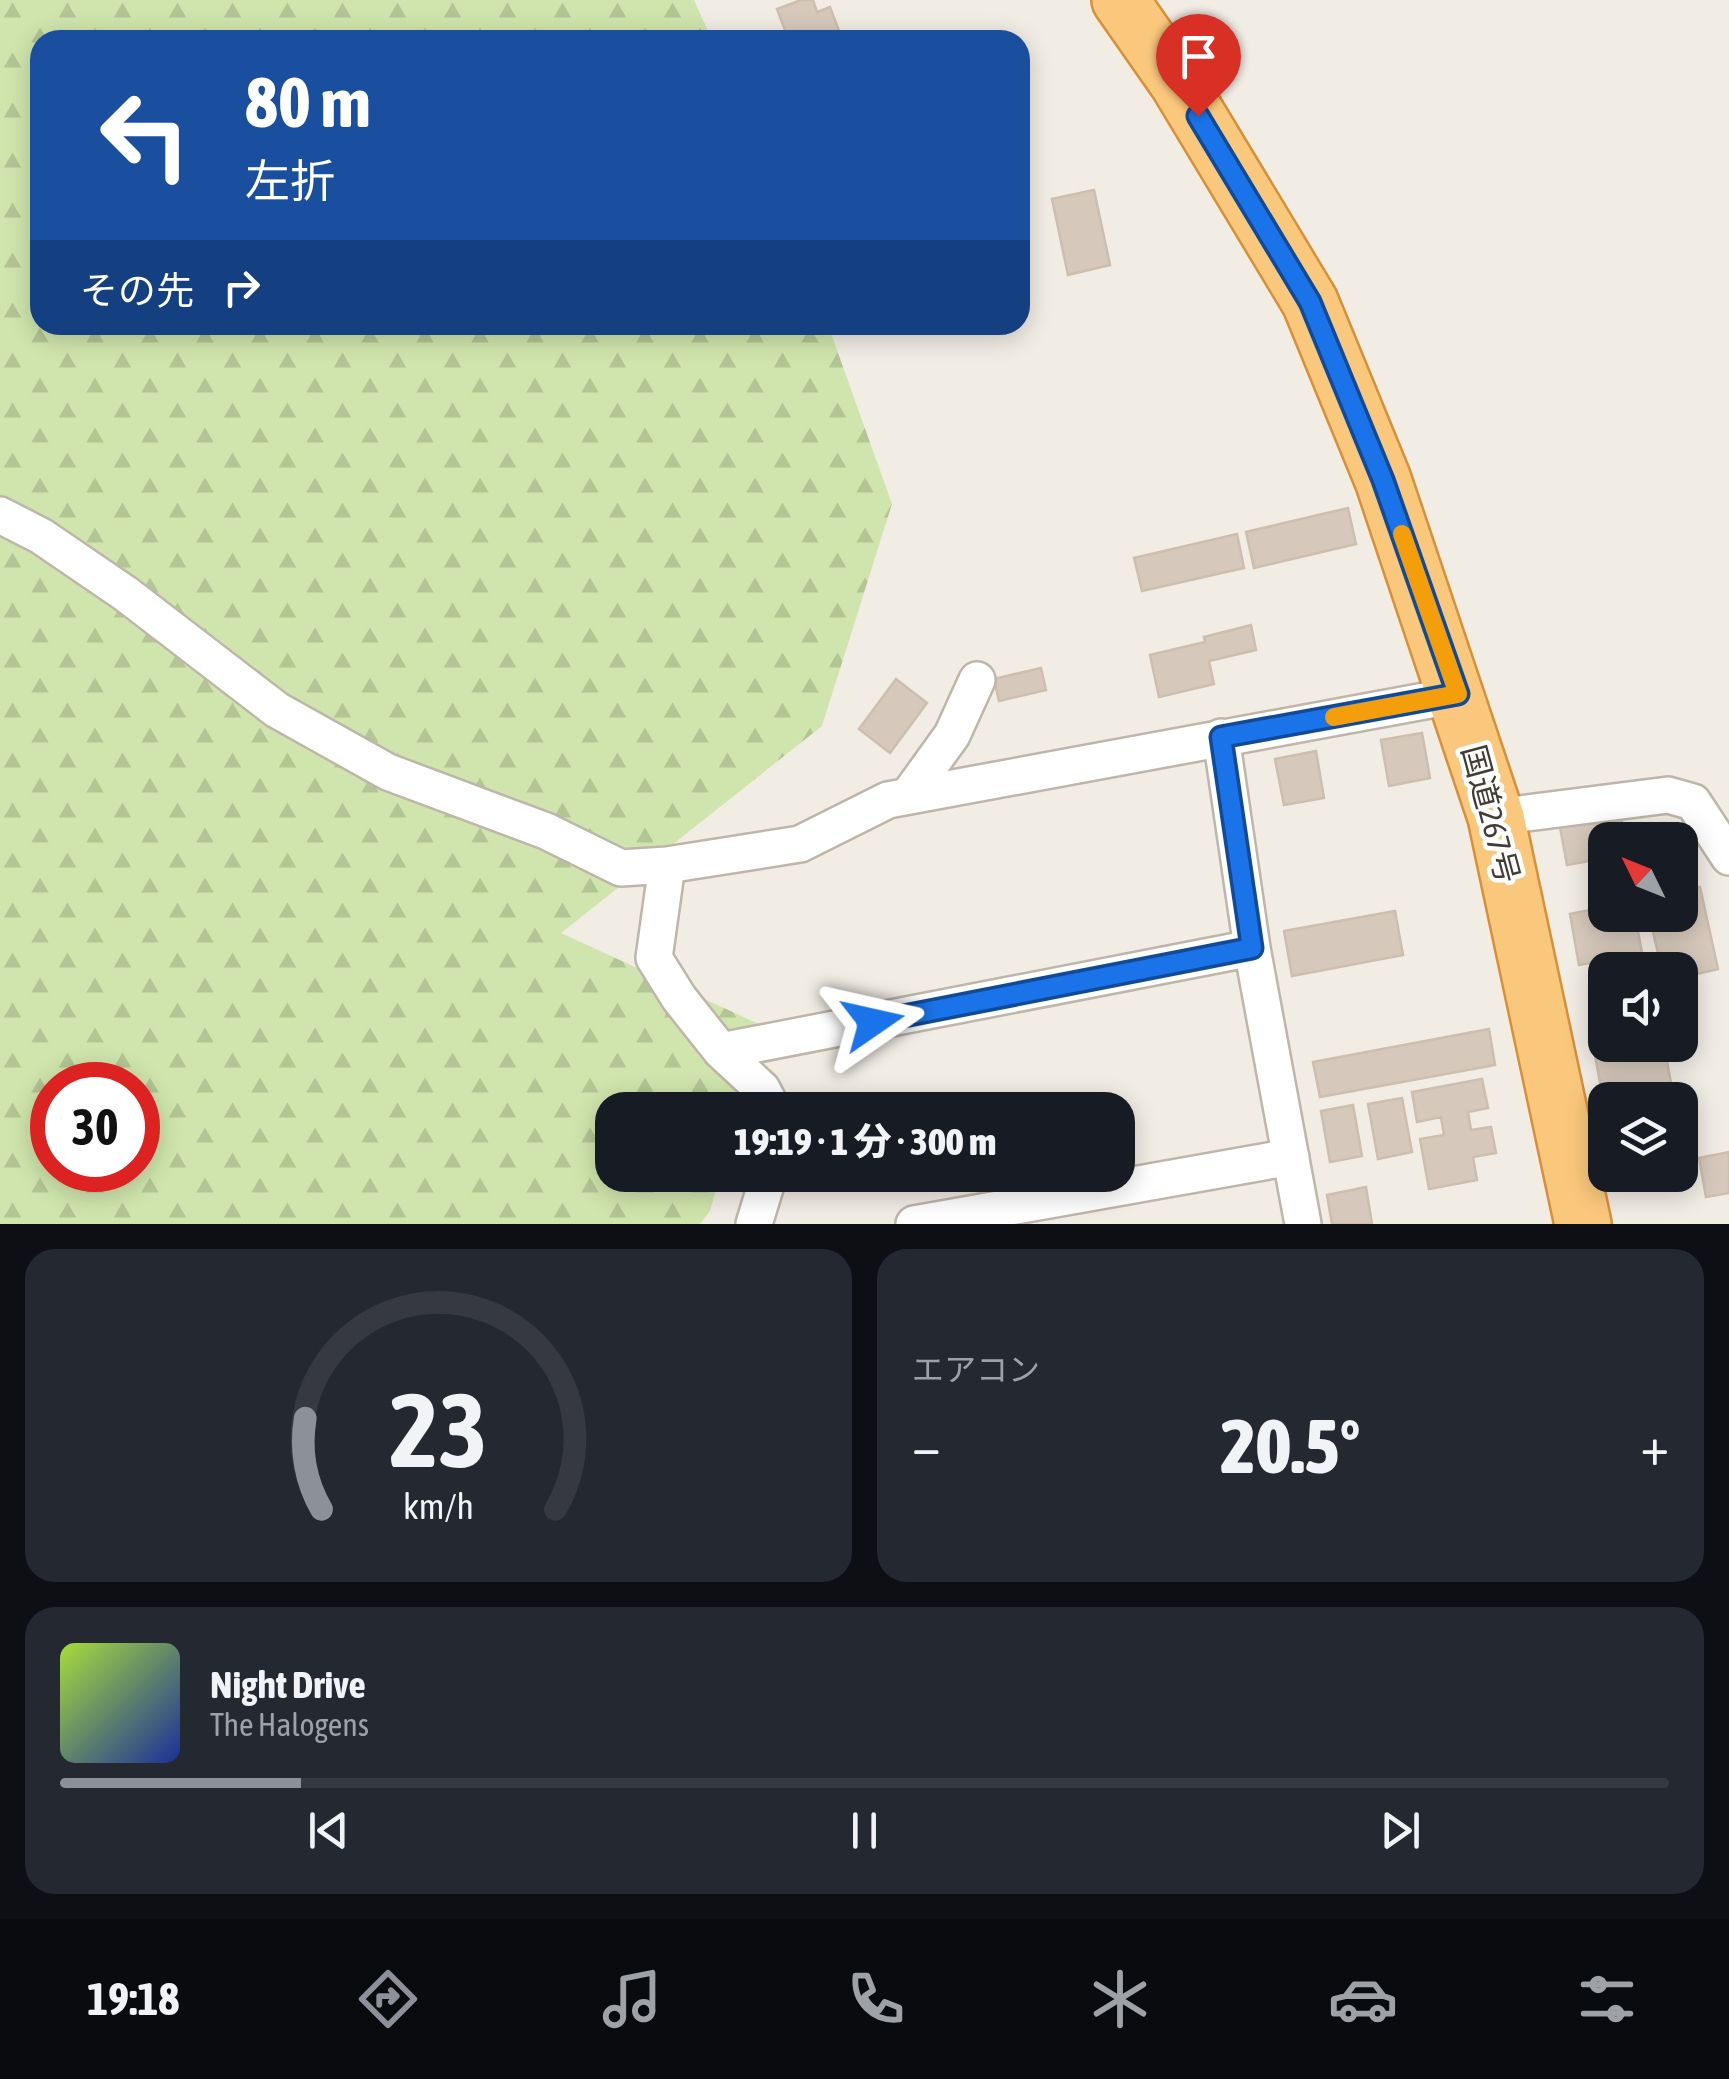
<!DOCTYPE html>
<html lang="ja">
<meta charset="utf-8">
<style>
:root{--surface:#171b24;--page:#242831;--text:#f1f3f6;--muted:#9ea1a6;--line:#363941;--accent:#8c9099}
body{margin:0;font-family:"Asap Condensed","Noto Sans JP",sans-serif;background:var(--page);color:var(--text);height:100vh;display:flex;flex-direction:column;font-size:38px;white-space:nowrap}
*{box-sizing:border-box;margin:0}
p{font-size:32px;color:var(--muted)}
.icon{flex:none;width:55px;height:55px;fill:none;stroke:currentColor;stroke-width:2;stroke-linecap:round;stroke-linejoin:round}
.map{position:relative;height:1224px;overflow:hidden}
.side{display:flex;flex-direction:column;gap:25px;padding:25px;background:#0d0f14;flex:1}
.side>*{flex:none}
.banner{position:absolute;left:30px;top:30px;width:1000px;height:305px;border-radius:30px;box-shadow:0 5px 25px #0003;background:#1a4fa0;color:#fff;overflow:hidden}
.needle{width:65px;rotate:313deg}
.controls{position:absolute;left:1588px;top:822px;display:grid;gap:20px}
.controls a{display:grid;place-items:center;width:110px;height:110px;border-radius:20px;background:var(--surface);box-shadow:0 5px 25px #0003;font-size:50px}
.speed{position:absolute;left:30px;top:1062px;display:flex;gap:20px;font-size:50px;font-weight:700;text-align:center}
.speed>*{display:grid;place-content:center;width:130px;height:130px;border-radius:50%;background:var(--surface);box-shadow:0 5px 25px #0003;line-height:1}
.speed .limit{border:15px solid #d22;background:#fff;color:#111}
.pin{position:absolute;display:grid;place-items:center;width:85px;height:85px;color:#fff;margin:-102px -42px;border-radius:50% 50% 50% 0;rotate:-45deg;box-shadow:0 0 10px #0007}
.pin .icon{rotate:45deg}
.me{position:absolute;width:110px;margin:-55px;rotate:79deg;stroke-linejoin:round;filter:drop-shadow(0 0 8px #0008)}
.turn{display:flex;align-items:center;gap:35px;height:210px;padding:0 50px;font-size:45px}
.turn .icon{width:130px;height:130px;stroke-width:2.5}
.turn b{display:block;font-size:70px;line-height:85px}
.then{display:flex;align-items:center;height:95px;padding:0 50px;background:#0003;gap:20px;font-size:38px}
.big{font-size:75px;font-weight:800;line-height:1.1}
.side .widget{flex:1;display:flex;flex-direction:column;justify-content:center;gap:15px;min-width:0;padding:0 35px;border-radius:30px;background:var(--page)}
.side .dial{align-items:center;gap:0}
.dial svg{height:260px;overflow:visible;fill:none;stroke:var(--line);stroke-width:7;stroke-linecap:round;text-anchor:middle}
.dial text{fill:var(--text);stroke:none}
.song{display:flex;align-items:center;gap:30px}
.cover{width:120px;height:120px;border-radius:15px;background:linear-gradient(135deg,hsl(80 70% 55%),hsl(230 70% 35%))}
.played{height:10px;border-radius:5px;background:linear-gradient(90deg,var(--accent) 15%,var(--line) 15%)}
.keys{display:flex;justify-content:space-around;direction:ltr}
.heat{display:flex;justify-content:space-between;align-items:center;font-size:55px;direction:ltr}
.side .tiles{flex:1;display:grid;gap:25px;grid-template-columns:1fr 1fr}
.widget:last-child{grid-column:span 2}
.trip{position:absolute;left:595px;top:1092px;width:540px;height:100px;border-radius:30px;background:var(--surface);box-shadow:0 5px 25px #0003;font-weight:800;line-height:100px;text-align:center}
.tab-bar{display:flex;height:160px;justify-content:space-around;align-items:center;background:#090b0e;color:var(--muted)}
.tab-bar .icon{width:70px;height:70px}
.tab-bar .on{color:var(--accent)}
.tab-bar b{font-size:45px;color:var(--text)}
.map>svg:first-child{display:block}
.forest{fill:url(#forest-firs);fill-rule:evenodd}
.building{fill:#d6c9bc;stroke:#cdbead;stroke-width:2.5}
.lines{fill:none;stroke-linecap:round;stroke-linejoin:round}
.minor-casing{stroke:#bfb6a9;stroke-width:40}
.trunk-casing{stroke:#d98f36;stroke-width:60}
.minor{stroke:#fff;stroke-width:35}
.trunk{stroke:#fac87c;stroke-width:55}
.route-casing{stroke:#114b97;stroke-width:25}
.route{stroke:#1a73e8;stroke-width:18}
.slow{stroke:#f59e0b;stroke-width:18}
.labels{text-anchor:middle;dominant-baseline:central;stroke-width:9;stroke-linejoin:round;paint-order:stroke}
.street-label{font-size:32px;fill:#433c34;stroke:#fff}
</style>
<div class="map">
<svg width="1729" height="1224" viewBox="0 0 1729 1224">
<defs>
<pattern id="forest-firs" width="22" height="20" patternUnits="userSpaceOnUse" patternTransform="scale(2.5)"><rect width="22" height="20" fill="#d0e5ad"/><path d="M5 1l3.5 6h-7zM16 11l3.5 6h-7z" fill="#b4c595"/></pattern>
</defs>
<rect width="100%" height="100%" fill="#f1ece4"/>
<path class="forest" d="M 0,0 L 694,0 L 712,40 L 40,40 L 40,325 L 828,325 L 892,504 L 822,726 L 561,933 L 761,1025 L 738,1110 L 612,1110 L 612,1175 L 720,1175 L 710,1211 L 700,1224 L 0,1224 ZM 52,1085 L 138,1085 L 138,1170 L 52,1170 Z"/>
<path class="building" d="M 801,0 L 813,0 L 817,12 L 830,7 L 841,36 L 836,40 L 797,40 L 795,35 L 788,38 L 777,9 Z
M 1094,190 L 1110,265 L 1068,275 L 1052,199 Z
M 1348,508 L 1356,544 L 1254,568 L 1246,532 Z
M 1237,534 L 1244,568 L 1142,591 L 1134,558 Z
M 1251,625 L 1256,650 L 1209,661 L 1214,684 L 1159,697 L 1150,655 L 1205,642 L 1204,637 Z
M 1041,668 L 1046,690 L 999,701 L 994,679 Z
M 896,679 L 927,703 L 890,753 L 859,729 Z
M 1422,733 L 1430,778 L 1389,786 L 1381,740 Z
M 1316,751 L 1324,798 L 1284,805 L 1275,759 Z
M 1621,816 L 1625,840 L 1605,840 L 1605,858 L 1567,865 L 1560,827 Z
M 1700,887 L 1718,969 L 1680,978 L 1680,970 L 1662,970 L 1649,915 L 1680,915 L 1680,891 Z
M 1605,907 L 1605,915 L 1635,915 L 1642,953 L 1579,965 L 1570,914 Z
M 1395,911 L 1403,955 L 1292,976 L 1284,931 Z
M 1489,1029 L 1495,1065 L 1320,1097 L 1313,1062 Z
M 1653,1045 L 1664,1045 L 1671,1083 L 1640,1089 L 1642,1100 L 1605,1100 L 1605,1110 L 1595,1055 Z
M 1482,1079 L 1488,1108 L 1468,1112 L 1471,1130 L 1491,1127 L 1496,1153 L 1473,1157 L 1477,1180 L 1429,1189 L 1420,1139 L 1444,1135 L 1441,1117 L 1417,1122 L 1412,1092 Z
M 1402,1098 L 1412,1152 L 1378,1159 L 1368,1104 Z
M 1353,1105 L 1362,1156 L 1330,1162 L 1321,1111 Z
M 1729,1152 L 1729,1193 L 1706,1197 L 1699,1158 Z
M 1366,1187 L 1372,1224 L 1332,1224 L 1327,1195 Z"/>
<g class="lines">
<defs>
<path id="minor" d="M 0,515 L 41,536 L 126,594 L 277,710 L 388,772 L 546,831 L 621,868 L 667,865 L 800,844 L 888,800 L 1457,695
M 1221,737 L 1252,948 L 1303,1224
M 908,796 L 952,735 L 977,680
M 1496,817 L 1668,795 L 1693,802 L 1729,857
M 667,865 L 654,958 L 679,998 L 721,1051 L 762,1089 L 773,1110
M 721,1051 L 1252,948
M 754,1224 L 769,1175
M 914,1224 L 1291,1157"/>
<path id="trunk" d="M 1120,0 L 1178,83 L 1310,302 L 1383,480 L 1496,817 L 1583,1224"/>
</defs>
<use href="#minor" class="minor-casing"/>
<use href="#trunk" class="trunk-casing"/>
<use href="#minor" class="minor"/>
<use href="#trunk" class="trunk"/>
</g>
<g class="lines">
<defs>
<path id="route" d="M 873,1022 L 1252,948 L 1221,737 L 1458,694 L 1383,480 L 1310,302 L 1198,116"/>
</defs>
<use href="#route" class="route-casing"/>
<use href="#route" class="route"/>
<path class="slow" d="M 1334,717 L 1458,694 L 1402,534"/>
</g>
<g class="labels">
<g class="street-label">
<text transform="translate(1491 814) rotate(75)">国道267号</text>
</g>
</g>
</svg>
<div class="controls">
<a><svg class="needle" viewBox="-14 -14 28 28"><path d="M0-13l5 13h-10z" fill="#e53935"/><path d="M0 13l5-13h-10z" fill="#9ea1a6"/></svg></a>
<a><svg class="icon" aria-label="sound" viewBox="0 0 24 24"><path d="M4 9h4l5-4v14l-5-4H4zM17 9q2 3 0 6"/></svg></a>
<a><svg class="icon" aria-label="layers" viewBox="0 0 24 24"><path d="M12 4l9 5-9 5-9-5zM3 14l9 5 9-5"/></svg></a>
</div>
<div class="speed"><div class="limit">30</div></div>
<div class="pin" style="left:1198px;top:116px;background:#d93025"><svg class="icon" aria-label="arrive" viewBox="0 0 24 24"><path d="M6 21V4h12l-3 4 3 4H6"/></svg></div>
<svg class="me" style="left:873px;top:1022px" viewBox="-20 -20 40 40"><path d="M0-17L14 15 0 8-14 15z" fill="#1a73e8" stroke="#fff" stroke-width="4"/></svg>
<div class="trip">19:19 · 1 分 · 300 m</div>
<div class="banner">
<div class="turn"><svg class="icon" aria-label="left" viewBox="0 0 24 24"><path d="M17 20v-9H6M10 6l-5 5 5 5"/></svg><div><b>80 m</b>左折</div></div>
<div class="then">その先<svg class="icon" aria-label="right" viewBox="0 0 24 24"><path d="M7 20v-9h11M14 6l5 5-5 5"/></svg></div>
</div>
</div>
<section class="side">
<div class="tiles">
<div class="widget dial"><svg viewBox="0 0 100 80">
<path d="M14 69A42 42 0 1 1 86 69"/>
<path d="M14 69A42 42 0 0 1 9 41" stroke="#8c9099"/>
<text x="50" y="56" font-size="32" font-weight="700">23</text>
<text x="50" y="72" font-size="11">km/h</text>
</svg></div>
<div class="widget"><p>エアコン</p>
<div class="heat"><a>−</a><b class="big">20.5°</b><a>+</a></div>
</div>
<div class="widget">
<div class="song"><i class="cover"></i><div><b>Night Drive</b><p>The Halogens</p></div></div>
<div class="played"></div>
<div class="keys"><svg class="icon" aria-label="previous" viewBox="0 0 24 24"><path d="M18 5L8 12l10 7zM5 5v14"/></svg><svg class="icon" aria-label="pause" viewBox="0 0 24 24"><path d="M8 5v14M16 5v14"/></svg><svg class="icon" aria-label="next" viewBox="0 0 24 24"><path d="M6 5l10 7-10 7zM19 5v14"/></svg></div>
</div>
</div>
</section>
<nav class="tab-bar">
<b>19:18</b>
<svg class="icon on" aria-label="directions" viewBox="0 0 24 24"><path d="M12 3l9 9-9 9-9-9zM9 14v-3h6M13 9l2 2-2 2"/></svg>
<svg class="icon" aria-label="music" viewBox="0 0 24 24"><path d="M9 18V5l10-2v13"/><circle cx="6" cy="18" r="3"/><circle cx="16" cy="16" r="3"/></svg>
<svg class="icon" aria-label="phone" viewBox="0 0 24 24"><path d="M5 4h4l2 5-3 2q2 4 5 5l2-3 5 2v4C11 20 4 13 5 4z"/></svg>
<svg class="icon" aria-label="climate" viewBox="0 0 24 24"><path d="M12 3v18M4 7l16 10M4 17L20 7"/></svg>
<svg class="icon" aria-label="car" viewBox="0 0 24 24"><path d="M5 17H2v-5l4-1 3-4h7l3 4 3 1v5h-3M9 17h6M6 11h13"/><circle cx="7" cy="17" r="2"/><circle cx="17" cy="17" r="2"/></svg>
<svg class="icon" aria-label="filters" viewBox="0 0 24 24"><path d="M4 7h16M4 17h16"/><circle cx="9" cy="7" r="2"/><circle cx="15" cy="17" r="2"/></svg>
</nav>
